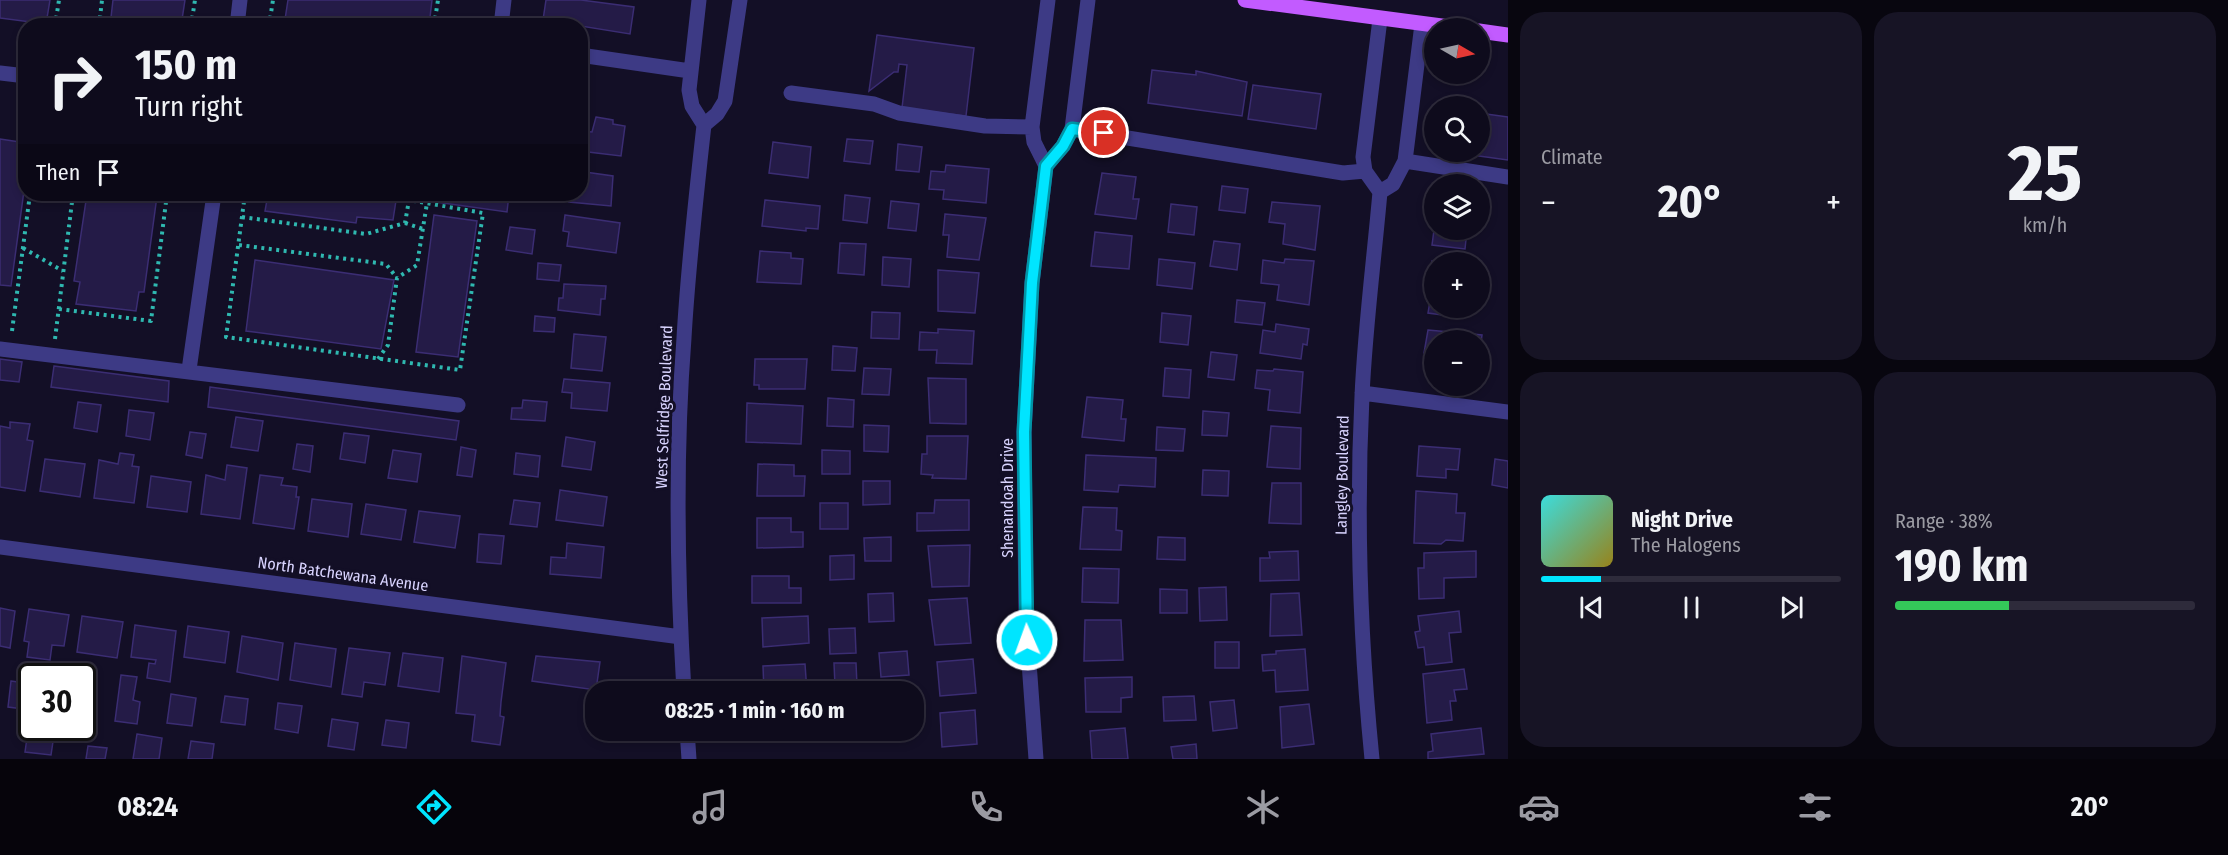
<!DOCTYPE html>
<meta charset="utf-8">
<style>
:root{--surface:#0e0b1c;--page:#171425;--text:#f1f3f6;--muted:#9b9ba3;--line:#2e2b3b;--accent:#00e5ff}
body{margin:0;font-family:"Fira Sans Condensed",sans-serif;background:var(--page);color:var(--text);height:100vh;display:flex;flex-direction:column;font-size:22px;white-space:nowrap}
*{box-sizing:border-box;margin:0}
p{font-size:20px;color:var(--muted)}
.icon{flex:none;width:33px;height:33px;fill:none;stroke:currentColor;stroke-width:2;stroke-linecap:round;stroke-linejoin:round}
.map{position:relative;flex:1;overflow:hidden}
.sheet{display:flex;flex-direction:column;gap:12px;padding:12px;background:#08060f;width:720px}
.sheet>*{flex:none}
.guide{position:absolute;left:18px;top:18px;width:570px;height:183px;border-radius:24px;box-shadow:0 3px 9px #0003,0 0 0 2px var(--line);background:#0e0b1c;color:var(--text);overflow:hidden}
.needle{width:39px;rotate:99deg}
.fabs{position:absolute;left:1424px;top:18px;display:grid;gap:12px}
.fabs a{display:grid;place-items:center;width:66px;height:66px;border-radius:50%;background:var(--surface);box-shadow:0 3px 9px #0003,0 0 0 2px var(--line);font-size:30px}
.speed{position:absolute;left:18px;top:663px;display:flex;gap:12px;font-size:30px;font-weight:700;text-align:center}
.speed>*{display:grid;place-content:center;width:78px;height:78px;border-radius:50%;background:var(--surface);box-shadow:0 3px 9px #0003,0 0 0 2px var(--line);line-height:1}
.speed .limit{border:3px solid #111;border-radius:9px;background:#fff;color:#111}
.pin{position:absolute;display:grid;place-items:center;width:51px;height:51px;color:#fff;margin:-26px;border:3px solid #fff;border-radius:50%;box-shadow:0 2px 6px #0007}
.me{position:absolute;width:66px;margin:-33px;rotate:358deg;stroke-linejoin:round;filter:drop-shadow(0 0 4px #0008)}
.turn{display:flex;align-items:center;gap:21px;height:126px;padding:0 18px;font-size:27px}
.turn .icon{width:78px;height:78px;stroke-width:2.5}
.turn b{display:block;font-size:42px;line-height:51px}
.then{display:flex;align-items:center;height:57px;padding:0 18px;background:#0003;gap:12px;font-size:22px}
.big{font-size:45px;font-weight:700;line-height:1.1}
.sheet .card{flex:1;display:flex;flex-direction:column;justify-content:center;gap:9px;min-width:0;padding:0 21px;border-radius:24px;background:var(--page)}
.sheet .dial{align-items:center;gap:0}
.dial b{font-size:78px;line-height:1}
.song{display:flex;align-items:center;gap:18px}
.cover{width:72px;height:72px;border-radius:9px;background:linear-gradient(135deg,hsl(180 70% 55%),hsl(50 70% 35%))}
.played{height:6px;border-radius:3px;background:linear-gradient(90deg,var(--accent) 20%,var(--line) 20%)}
.keys{display:flex;justify-content:space-around;direction:ltr}
.heat{display:flex;justify-content:space-between;align-items:center;font-size:33px;direction:ltr}
.charge{height:9px;border-radius:4px;background:linear-gradient(90deg,#34c759 38%,var(--line) 0)}
.sheet .tiles{flex:1;display:grid;gap:12px;grid-template-columns:repeat(2,1fr)}
.trip{position:absolute;left:585px;top:681px;width:339px;height:60px;border-radius:24px;background:var(--surface);box-shadow:0 3px 9px #0003,0 0 0 2px var(--line);font-weight:700;line-height:60px;text-align:center}
.tabs{display:flex;height:96px;justify-content:space-around;align-items:center;background:#06040b;color:var(--muted)}
.tabs .icon{width:42px;height:42px}
.tabs .active{color:var(--accent)}
.tabs b{font-size:27px;color:var(--text)}
main{display:flex;flex:1;min-height:0}
.map>svg:first-child{display:block}
.building{fill:#241b47;stroke:#3b2d73;stroke-width:1.5}
.lines{fill:none;stroke-linecap:round;stroke-linejoin:round}
.path{stroke:#2fb8b0;stroke-width:4;stroke-dasharray:3 4.5;stroke-linecap:butt}
.minor{stroke:#3d3a85;stroke-width:15}
.major{stroke:#c25bff;stroke-width:15}
.route-casing{stroke:#0095a6;stroke-width:15}
.route{stroke:#00e5ff;stroke-width:10}
.labels{text-anchor:middle;dominant-baseline:central;stroke-width:6;stroke-linejoin:round;paint-order:stroke}
.street-label{font-size:16px;fill:#d9d4ff;stroke:#130f26}
</style>
<main>
<div class="map">
<svg width="1508" height="759" viewBox="0 0 1508 759">
<rect width="100%" height="100%" fill="#130f26"/>
<path class="building" d="M 0,0 L 50,0 L 46,24 L 0,18 Z
M 113,0 L 185,0 L 181,26 L 110,26 Z
M 288,0 L 432,0 L 429,26 L 284,26 Z
M 546,0 L 581,0 L 634,7 L 630,34 L 543,20 Z
M 877,35 L 974,48 L 966,116 L 902,108 L 907,65 L 899,64 L 898,72 L 894,72 L 869,91 Z
M 1152,70 L 1196,75 L 1196,71 L 1247,82 L 1242,116 L 1148,103 Z
M 1253,85 L 1321,94 L 1316,129 L 1248,119 Z
M 1479,113 L 1508,117 L 1508,160 L 1457,153 L 1479,152 Z
M 596,117 L 613,120 L 613,124 L 625,126 L 621,156 L 580,151 L 580,131 L 592,132 Z
M 0,139 L 26,143 L 26,176 L 11,286 L 0,285 Z
M 847,139 L 873,141 L 870,164 L 844,161 Z
M 773,142 L 811,147 L 808,178 L 769,173 Z
M 898,144 L 922,147 L 919,172 L 896,170 Z
M 946,165 L 989,169 L 986,203 L 943,199 L 944,190 L 929,189 L 931,171 L 945,172 Z
M 585,172 L 613,176 L 611,206 L 569,202 L 571,194 L 580,194 L 580,173 Z
M 1102,173 L 1136,177 L 1133,199 L 1139,199 L 1136,219 L 1095,214 Z
M 1222,186 L 1248,189 L 1245,213 L 1219,210 Z
M 87,194 L 153,194 L 153,196 L 157,196 L 144,292 L 139,292 L 136,311 L 76,304 L 80,282 L 74,281 Z
M 268,194 L 397,194 L 393,220 L 357,217 L 356,223 L 265,211 Z
M 430,194 L 509,194 L 507,212 L 429,201 Z
M 845,195 L 870,198 L 867,223 L 843,220 Z
M 765,200 L 820,206 L 818,229 L 806,228 L 806,231 L 762,226 Z
M 891,201 L 919,204 L 916,231 L 888,228 Z
M 1272,202 L 1320,206 L 1315,250 L 1283,244 L 1285,224 L 1269,222 Z
M 1171,204 L 1197,207 L 1194,235 L 1168,232 Z
M 945,214 L 986,218 L 979,260 L 947,257 L 949,235 L 943,235 Z
M 434,215 L 477,221 L 458,357 L 416,352 Z
M 565,215 L 620,223 L 616,253 L 567,246 L 569,232 L 563,231 Z
M 510,227 L 535,230 L 532,254 L 506,250 Z
M 1434,230 L 1467,230 L 1465,249 L 1432,245 Z
M 1095,232 L 1132,236 L 1129,269 L 1091,266 Z
M 1214,241 L 1240,244 L 1237,270 L 1210,266 Z
M 840,243 L 866,244 L 864,275 L 838,273 Z
M 760,251 L 791,253 L 791,258 L 803,259 L 801,284 L 757,282 Z
M 883,257 L 911,259 L 909,287 L 882,285 Z
M 1159,259 L 1195,263 L 1192,289 L 1157,285 Z
M 1285,259 L 1314,261 L 1309,305 L 1277,300 L 1279,285 L 1261,283 L 1263,260 L 1284,263 Z
M 255,260 L 394,280 L 381,349 L 246,331 Z
M 1432,261 L 1443,262 L 1434,262 L 1434,308 L 1459,308 L 1457,317 L 1428,313 L 1430,301 L 1427,301 Z
M 538,263 L 561,265 L 559,281 L 537,279 Z
M 938,270 L 979,273 L 975,313 L 938,311 Z
M 564,284 L 606,286 L 605,299 L 601,299 L 600,315 L 558,310 L 559,298 L 563,298 Z
M 1237,300 L 1265,303 L 1262,325 L 1235,322 Z
M 872,312 L 900,313 L 899,339 L 871,338 Z
M 1162,313 L 1191,316 L 1188,345 L 1160,342 Z
M 535,316 L 555,318 L 554,332 L 534,331 Z
M 1276,324 L 1309,329 L 1307,345 L 1303,344 L 1301,359 L 1260,353 L 1263,330 L 1275,332 Z
M 938,329 L 974,331 L 972,364 L 936,363 L 937,350 L 919,350 L 920,332 L 938,333 Z
M 1428,330 L 1482,335 L 1479,358 L 1479,340 L 1434,340 L 1434,355 L 1424,353 Z
M 574,334 L 606,337 L 602,371 L 571,368 Z
M 833,346 L 857,348 L 855,371 L 832,370 Z
M 1211,352 L 1237,355 L 1234,380 L 1208,377 Z
M 0,359 L 22,362 L 19,382 L 0,380 Z
M 755,359 L 807,359 L 805,389 L 759,389 L 759,385 L 754,385 Z
M 54,366 L 169,381 L 168,402 L 51,387 Z
M 864,368 L 891,369 L 889,395 L 862,394 Z
M 1165,368 L 1191,370 L 1189,398 L 1163,396 Z
M 1274,369 L 1303,372 L 1300,413 L 1268,410 L 1270,390 L 1255,388 L 1257,370 L 1273,371 Z
M 928,378 L 966,379 L 966,424 L 930,423 Z
M 564,379 L 610,383 L 607,411 L 571,408 L 572,393 L 562,392 Z
M 210,387 L 459,421 L 456,440 L 208,407 Z
M 1087,397 L 1123,400 L 1121,419 L 1126,419 L 1124,441 L 1082,437 Z
M 828,398 L 854,400 L 853,427 L 827,426 Z
M 523,400 L 547,402 L 545,421 L 511,419 L 512,408 L 522,408 Z
M 78,402 L 101,405 L 97,432 L 74,428 Z
M 747,403 L 803,406 L 801,444 L 746,442 Z
M 129,410 L 154,413 L 150,440 L 126,436 Z
M 1203,411 L 1229,413 L 1227,436 L 1202,435 Z
M 236,417 L 263,421 L 258,451 L 231,447 Z
M 10,422 L 30,424 L 27,440 L 33,441 L 25,491 L 0,487 L 0,426 L 10,428 Z
M 864,425 L 889,426 L 888,452 L 864,451 Z
M 1271,426 L 1301,428 L 1300,469 L 1267,467 Z
M 1157,427 L 1185,429 L 1183,451 L 1156,450 Z
M 190,432 L 206,434 L 202,458 L 186,455 Z
M 344,433 L 369,436 L 365,463 L 340,459 Z
M 927,436 L 968,436 L 966,479 L 932,478 L 933,475 L 921,474 L 922,454 L 927,454 Z
M 566,437 L 595,442 L 591,470 L 562,466 Z
M 297,444 L 313,446 L 310,472 L 293,469 Z
M 1419,446 L 1460,449 L 1458,470 L 1446,469 L 1446,478 L 1417,476 Z
M 461,447 L 476,450 L 472,477 L 457,475 Z
M 393,450 L 421,454 L 417,482 L 388,478 Z
M 822,450 L 850,451 L 850,474 L 822,474 Z
M 120,453 L 134,455 L 132,466 L 139,467 L 134,503 L 94,498 L 99,460 L 118,464 Z
M 516,453 L 540,456 L 538,477 L 514,474 Z
M 1086,455 L 1156,458 L 1155,487 L 1119,485 L 1118,492 L 1084,490 Z
M 45,459 L 85,464 L 80,497 L 40,491 Z
M 1495,459 L 1508,461 L 1508,488 L 1492,485 Z
M 758,464 L 794,465 L 794,476 L 805,476 L 804,496 L 757,496 Z
M 227,465 L 247,468 L 240,519 L 201,514 L 206,475 L 225,480 Z
M 1203,470 L 1229,471 L 1228,496 L 1202,495 Z
M 260,475 L 283,478 L 281,485 L 297,487 L 296,497 L 299,497 L 294,529 L 253,523 Z
M 151,476 L 191,482 L 187,512 L 147,507 Z
M 863,481 L 890,481 L 890,504 L 863,505 Z
M 1272,483 L 1301,483 L 1301,524 L 1269,523 Z
M 560,490 L 607,497 L 603,526 L 556,520 Z
M 1416,491 L 1457,494 L 1456,513 L 1465,513 L 1463,541 L 1446,540 L 1441,544 L 1414,543 Z
M 312,499 L 352,504 L 348,537 L 308,531 Z
M 514,500 L 540,503 L 537,527 L 510,524 Z
M 935,500 L 969,500 L 969,530 L 917,531 L 917,513 L 934,513 Z
M 820,503 L 848,503 L 848,529 L 820,529 Z
M 366,504 L 406,510 L 401,540 L 361,534 Z
M 1083,507 L 1117,508 L 1116,530 L 1122,531 L 1121,550 L 1080,549 Z
M 419,511 L 460,516 L 455,548 L 414,542 Z
M 757,518 L 791,518 L 791,532 L 803,532 L 803,547 L 757,548 Z
M 479,534 L 504,536 L 501,564 L 477,562 Z
M 891,537 L 891,561 L 865,561 L 864,538 Z
M 1158,537 L 1185,538 L 1185,560 L 1157,559 Z
M 567,543 L 604,547 L 601,578 L 550,574 L 551,557 L 566,558 Z
M 970,545 L 969,586 L 932,587 L 928,546 Z
M 1298,551 L 1299,580 L 1260,581 L 1260,558 L 1270,558 L 1269,552 Z
M 1476,551 L 1476,577 L 1444,578 L 1444,598 L 1419,599 L 1418,568 L 1424,568 L 1424,553 Z
M 854,555 L 854,579 L 830,580 L 830,556 Z
M 1083,568 L 1119,569 L 1118,603 L 1082,602 Z
M 752,576 L 789,576 L 789,588 L 801,588 L 801,603 L 752,603 Z
M 1226,587 L 1227,620 L 1200,621 L 1199,588 Z
M 1160,589 L 1187,590 L 1187,613 L 1160,613 Z
M 893,593 L 894,621 L 869,622 L 868,594 Z
M 1299,593 L 1302,635 L 1270,636 L 1271,594 Z
M 967,598 L 971,643 L 935,645 L 929,600 Z
M 0,608 L 15,611 L 10,648 L 0,646 Z
M 29,609 L 69,615 L 64,646 L 52,645 L 50,660 L 27,657 L 29,642 L 24,641 Z
M 1459,611 L 1461,632 L 1449,633 L 1452,662 L 1426,665 L 1424,647 L 1418,648 L 1415,632 L 1420,631 L 1418,616 Z
M 82,616 L 123,622 L 117,658 L 77,652 Z
M 808,616 L 809,643 L 763,647 L 762,618 Z
M 1085,620 L 1121,620 L 1123,660 L 1084,661 Z
M 135,625 L 176,631 L 170,682 L 147,678 L 149,663 L 155,664 L 156,660 L 131,657 Z
M 188,626 L 229,632 L 225,663 L 184,657 Z
M 855,628 L 856,653 L 830,654 L 829,629 Z
M 242,636 L 283,643 L 278,680 L 237,672 Z
M 1215,642 L 1239,642 L 1239,668 L 1215,668 Z
M 295,643 L 336,649 L 331,687 L 290,680 Z
M 349,648 L 390,653 L 385,685 L 364,682 L 362,697 L 342,694 Z
M 1305,649 L 1308,690 L 1276,692 L 1275,670 L 1263,671 L 1262,655 L 1276,654 L 1276,651 Z
M 907,651 L 909,675 L 881,677 L 879,653 Z
M 403,653 L 443,658 L 439,692 L 398,686 Z
M 462,656 L 506,663 L 501,702 L 500,716 L 504,717 L 500,745 L 472,741 L 475,715 L 456,713 Z
M 536,656 L 600,662 L 596,690 L 532,681 Z
M 973,659 L 976,693 L 940,696 L 937,662 Z
M 834,663 L 856,663 L 857,685 L 835,686 Z
M 805,664 L 807,692 L 764,692 L 763,666 Z
M 1464,669 L 1467,689 L 1454,690 L 1456,701 L 1450,701 L 1452,720 L 1427,723 L 1423,674 Z
M 121,675 L 137,677 L 133,700 L 140,702 L 137,724 L 115,721 Z
M 1132,677 L 1132,697 L 1121,698 L 1121,712 L 1086,712 L 1085,678 Z
M 11,681 L 32,684 L 31,710 L 8,707 Z
M 82,689 L 90,690 L 86,717 L 82,717 Z
M 171,694 L 196,698 L 192,726 L 167,723 Z
M 225,696 L 248,699 L 245,725 L 221,722 Z
M 1194,696 L 1196,720 L 1164,721 L 1163,697 Z
M 1234,700 L 1237,728 L 1213,731 L 1210,702 Z
M 278,703 L 302,706 L 298,733 L 275,729 Z
M 1309,704 L 1314,744 L 1282,748 L 1280,707 Z
M 975,710 L 977,744 L 942,747 L 940,713 Z
M 332,719 L 358,723 L 354,750 L 328,746 Z
M 386,720 L 409,723 L 406,748 L 382,745 Z
M 29,724 L 32,728 L 55,728 L 51,755 L 25,752 Z
M 1125,728 L 1128,759 L 1092,759 L 1090,731 Z
M 1481,728 L 1484,754 L 1428,759 L 1428,752 L 1433,751 L 1431,734 Z
M 845,730 L 856,730 L 856,734 L 845,735 Z
M 137,734 L 162,738 L 159,759 L 133,759 Z
M 191,741 L 214,744 L 212,759 L 188,759 Z
M 1196,744 L 1197,759 L 1173,759 L 1171,747 Z
M 88,746 L 107,748 L 105,759 L 86,759 Z"/>
<g class="lines">
<path class="path" d="M 55,26 L 59,0
M 99,26 L 102,0
M 191,26 L 195,0
M 269,26 L 273,0
M 434,26 L 438,0
M 245,194 L 226,337 L 460,370 L 483,213 L 409,200 L 410,194
M 242,217 L 366,234 L 405,223 L 409,200
M 405,223 L 423,229
M 239,245 L 386,264 L 397,278
M 23,248 L 63,271
M 59,309 L 151,321 L 167,194
M 12,331 L 30,194
M 55,339 L 73,194
M 378,359 L 388,345 L 397,278 L 417,265 L 427,203"/>
<path class="minor" d="M 237,26 L 240,0
M 501,26 L 504,0
M 580,55 L 690,71
M 0,73 L 26,76
M 791,93 L 874,104 L 899,113 L 985,126 L 1032,127
M 704,125 L 717,114 L 725,101 L 740,0
M 1072,129 L 1343,173 L 1365,171
M 1405,161 L 1508,177
M 1046,166 L 1063,146 L 1072,129 L 1088,0
M 1380,192 L 1393,184 L 1405,161 L 1422,24
M 0,349 L 458,405
M 189,370 L 214,194
M 1362,393 L 1508,412
M 0,547 L 681,637
M 684,692 C 677,574 675,455 684,338 C 688,267 696,196 704,125 L 692,106 L 689,90 L 699,0
M 687,730 L 689,759
M 1036,759 L 1026,621 L 1024,432 L 1032,283 L 1046,166 L 1034,142 L 1032,127 L 1048,0
M 1372,759 C 1360,638 1356,517 1362,396 C 1365,328 1374,260 1380,192 L 1365,171 L 1363,157 L 1380,19"/>
<path class="major" d="M 1245,0 L 1457,28
M 1479,31 L 1508,35"/>
</g>
<g class="lines">
<defs>
<path id="route" d="M 1027,640 L 1024,432 L 1032,283 L 1046,166 L 1063,146 L 1072,129 L 1104,133"/>
</defs>
<use href="#route" class="route-casing"/>
<use href="#route" class="route"/>
</g>
<g class="labels">
<g class="street-label">
<text transform="translate(664 407) rotate(-88)">West Selfridge Boulevard</text>
<text transform="translate(1342 475) rotate(-89)">Langley Boulevard</text>
<text transform="translate(1007 498) rotate(-90)">Shenandoah Drive</text>
<text transform="translate(343 574) rotate(8)">North Batchewana Avenue</text>
</g>
</g>
</svg>
<div class="fabs">
<a><svg class="needle" viewBox="-14 -14 28 28"><path d="M0-13l5 13h-10z" fill="#e53935"/><path d="M0 13l5-13h-10z" fill="#9b9ba3"/></svg></a>
<a><svg class="icon" aria-label="search" viewBox="0 0 24 24"><circle cx="10" cy="10" r="6"/><path d="M15 15l6 6"/></svg></a>
<a><svg class="icon" aria-label="layers" viewBox="0 0 24 24"><path d="M12 4l9 5-9 5-9-5zM3 14l9 5 9-5"/></svg></a>
<a>+</a>
<a>−</a>
</div>
<div class="speed"><div class="limit">30</div></div>
<div class="pin" style="left:1104px;top:133px;background:#d93025"><svg class="icon" aria-label="arrive" viewBox="0 0 24 24"><path d="M6 21V4h12l-3 4 3 4H6"/></svg></div>
<svg class="me" style="left:1027px;top:640px" viewBox="-20 -20 40 40"><circle r="17" fill="#00e5ff" stroke="#fff" stroke-width="3"/><path d="M0-11L8 9 0 5-8 9z" fill="#fff"/></svg>
<div class="trip">08:25 · 1 min · 160 m</div>
<div class="guide">
<div class="turn"><svg class="icon" aria-label="right" viewBox="0 0 24 24"><path d="M7 20v-9h11M14 6l5 5-5 5"/></svg><div><b>150 m</b>Turn right</div></div>
<div class="then">Then<svg class="icon" aria-label="arrive" viewBox="0 0 24 24"><path d="M6 21V4h12l-3 4 3 4H6"/></svg></div>
</div>
</div>
<section class="sheet">
<div class="tiles">
<div class="card"><p>Climate</p>
<div class="heat"><a>−</a><b class="big">20°</b><a>+</a></div>
</div>
<div class="card dial"><b>25</b><p>km/h</p></div>
<div class="card">
<div class="song"><i class="cover"></i><div><b>Night Drive</b><p>The Halogens</p></div></div>
<div class="played"></div>
<div class="keys"><svg class="icon" aria-label="previous" viewBox="0 0 24 24"><path d="M18 5L8 12l10 7zM5 5v14"/></svg><svg class="icon" aria-label="pause" viewBox="0 0 24 24"><path d="M8 5v14M16 5v14"/></svg><svg class="icon" aria-label="next" viewBox="0 0 24 24"><path d="M6 5l10 7-10 7zM19 5v14"/></svg></div>
</div>
<div class="card"><p>Range · 38%</p><b class="big">190 km</b><div class="charge"></div></div>
</div>
</section>
</main>
<nav class="tabs">
<b>08:24</b>
<svg class="icon active" aria-label="directions" viewBox="0 0 24 24"><path d="M12 3l9 9-9 9-9-9zM9 14v-3h6M13 9l2 2-2 2"/></svg>
<svg class="icon" aria-label="music" viewBox="0 0 24 24"><path d="M9 18V5l10-2v13"/><circle cx="6" cy="18" r="3"/><circle cx="16" cy="16" r="3"/></svg>
<svg class="icon" aria-label="phone" viewBox="0 0 24 24"><path d="M5 4h4l2 5-3 2q2 4 5 5l2-3 5 2v4C11 20 4 13 5 4z"/></svg>
<svg class="icon" aria-label="climate" viewBox="0 0 24 24"><path d="M12 3v18M4 7l16 10M4 17L20 7"/></svg>
<svg class="icon" aria-label="car" viewBox="0 0 24 24"><path d="M5 17H2v-5l4-1 3-4h7l3 4 3 1v5h-3M9 17h6M6 11h13"/><circle cx="7" cy="17" r="2"/><circle cx="17" cy="17" r="2"/></svg>
<svg class="icon" aria-label="filters" viewBox="0 0 24 24"><path d="M4 7h16M4 17h16"/><circle cx="9" cy="7" r="2"/><circle cx="15" cy="17" r="2"/></svg>
<b>20°</b>
</nav>
